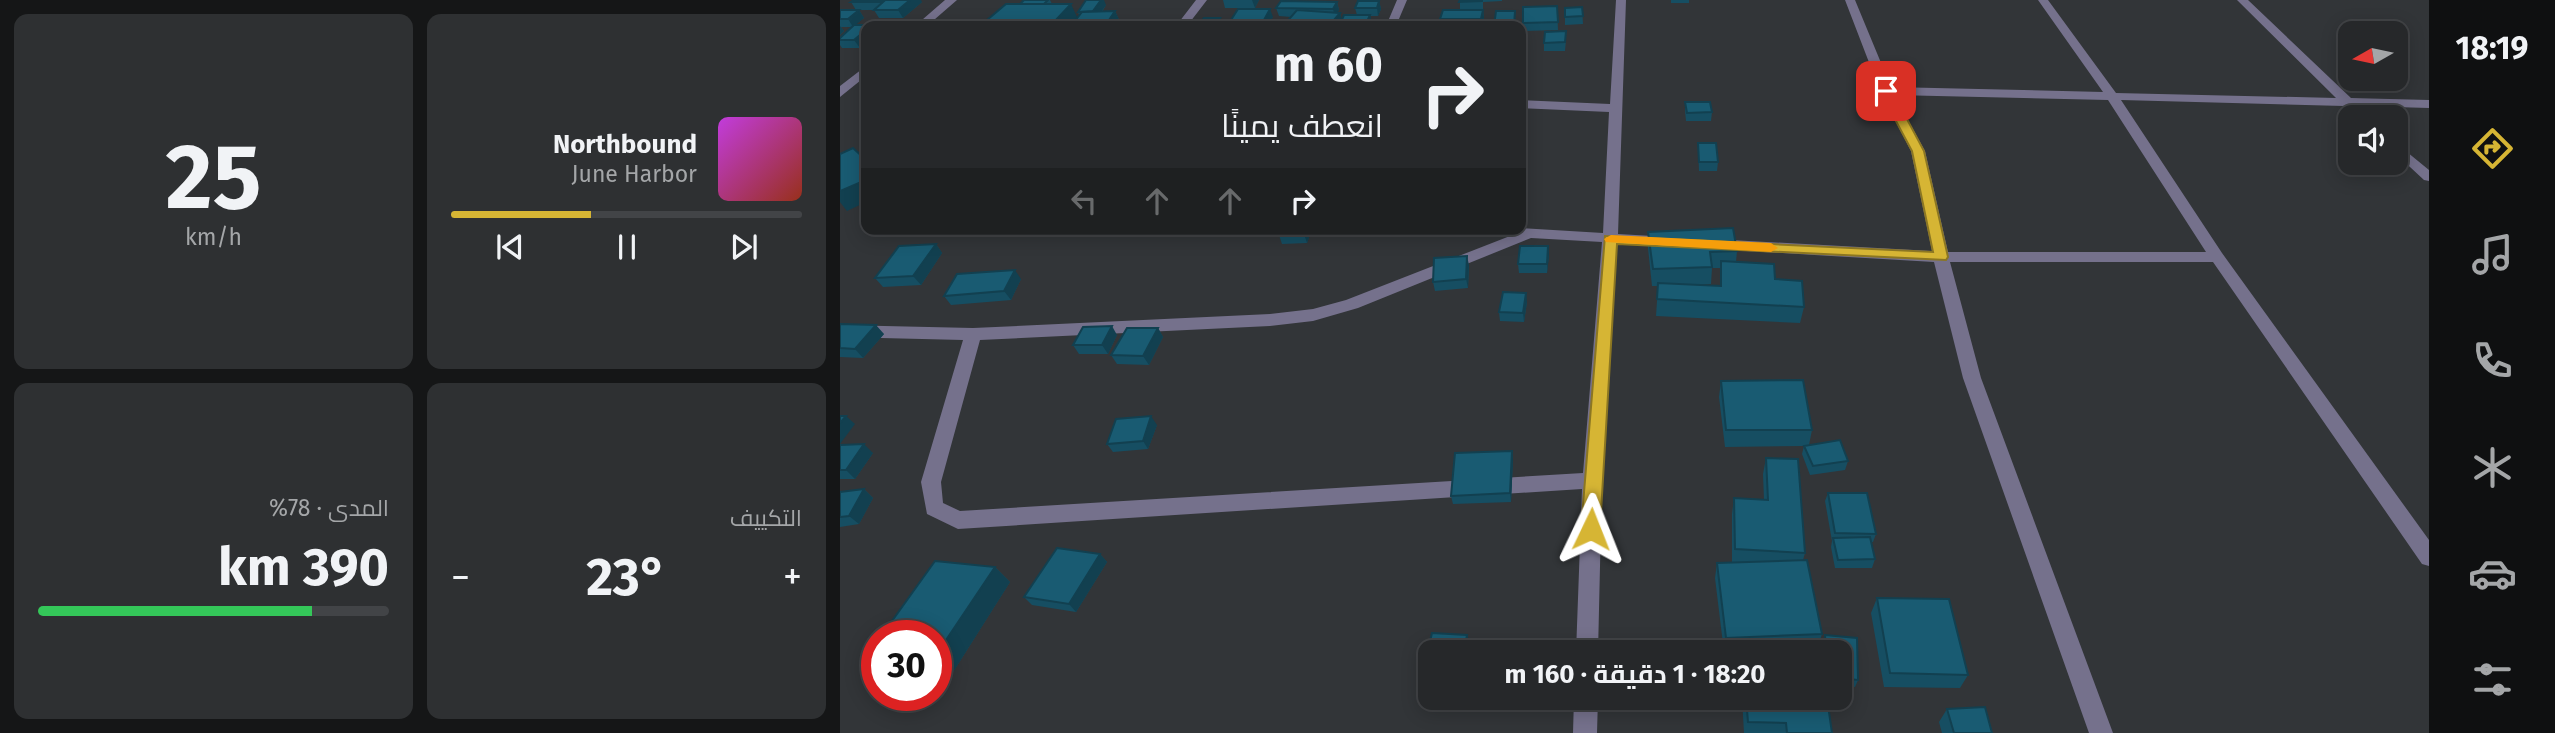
<!DOCTYPE html>
<html lang="ar">
<meta charset="utf-8">
<style>
:root{--surface:#26282a;--page:#2e3032;--text:#f1f3f6;--muted:#a4a6a8;--line:#424447;--accent:#d6b534}
body{margin:0;font-family:"Fira Sans",Cairo,sans-serif;background:var(--page);color:var(--text);direction:rtl;height:100vh;display:flex;flex-direction:column;font-size:26px;white-space:nowrap}
*{box-sizing:border-box;margin:0}
p{font-size:23px;color:var(--muted)}
.icon{flex:none;width:38px;height:38px;fill:none;stroke:currentColor;stroke-width:2;stroke-linecap:round;stroke-linejoin:round}
.map{position:relative;flex:1;overflow:hidden;direction:ltr}
.panel{display:flex;flex-direction:column;gap:14px;padding:14px;background:#151617;width:840px}
.panel>*{flex:none}
.hud{position:absolute;left:21px;top:21px;width:665px;height:214px;border-radius:14px;box-shadow:0 4px 18px #0003,0 0 0 2px var(--line);direction:rtl;background:#26282a;color:var(--text);overflow:hidden}
.needle{width:46px;rotate:261deg}
.fabs{position:absolute;left:1498px;top:21px;display:grid;gap:14px}
.fabs a{display:grid;place-items:center;width:70px;height:70px;border-radius:14px;background:var(--surface);box-shadow:0 4px 18px #0003,0 0 0 2px var(--line);font-size:35px}
.speed{position:absolute;left:21px;top:620px;display:flex;gap:14px;font-size:35px;font-weight:700;text-align:center}
.speed>*{display:grid;place-content:center;width:91px;height:91px;border-radius:50%;background:var(--surface);box-shadow:0 4px 18px #0003,0 0 0 2px var(--line);line-height:1}
.speed .limit{border:10px solid #d22;background:#fff;color:#111}
.pin{position:absolute;display:grid;place-items:center;width:60px;height:60px;color:#fff;margin:-30px;border-radius:14px;box-shadow:0 4px 10px #0006}
.me{position:absolute;width:77px;margin:-38px;rotate:2deg;stroke-linejoin:round;filter:drop-shadow(0 0 5px #0008)}
.turn{display:flex;align-items:center;gap:24px;height:147px;padding:0 28px;font-size:32px}
.turn .icon{width:91px;height:91px;stroke-width:2.5}
.turn b{display:block;font-size:49px;line-height:60px}
.lanes{display:flex;align-items:center;height:66px;padding:0 28px;background:#0003;justify-content:center;gap:35px;direction:ltr}
.lanes .off{opacity:.35}
.big{font-size:52px;font-weight:700;line-height:1.1}
.panel .card{flex:1;display:flex;flex-direction:column;justify-content:center;gap:10px;min-width:0;padding:0 24px;border-radius:14px;background:var(--page)}
.panel .dial{align-items:center;gap:0}
.dial b{font-size:91px;line-height:1}
.song{display:flex;align-items:center;gap:21px}
.cover{width:84px;height:84px;border-radius:10px;background:linear-gradient(135deg,hsl(290 70% 55%),hsl(10 70% 35%))}
.played{height:7px;border-radius:4px;background:linear-gradient(90deg,var(--accent) 40%,var(--line) 40%)}
.keys{display:flex;justify-content:space-around;direction:ltr}
.heat{display:flex;justify-content:space-between;align-items:center;font-size:38px;direction:ltr}
.charge{height:10px;border-radius:5px;background:linear-gradient(90deg,#34c759 78%,var(--line) 0)}
.panel .tiles{flex:1;display:grid;gap:14px;grid-template-columns:repeat(2,1fr)}
.trip{position:absolute;left:578px;top:640px;width:434px;height:70px;border-radius:14px;background:var(--surface);box-shadow:0 4px 18px #0003,0 0 0 2px var(--line);font-weight:700;line-height:70px;text-align:center;direction:rtl}
main{display:flex;flex:1;min-height:0}
.tab-bar{display:flex;flex-direction:column;width:126px;justify-content:space-around;align-items:center;background:#0f1011;color:var(--muted)}
.tab-bar .icon{width:49px;height:49px}
.tab-bar .active{color:var(--accent)}
.tab-bar b{font-size:32px;color:var(--text)}
.map>svg:first-child{display:block}
.lines{fill:none;stroke-linecap:round;stroke-linejoin:round}
.minor{fill:#75718c;fill-rule:evenodd}
.wall{fill:#164e62;fill-rule:evenodd}
.shaded-wall{fill:#124050}
.building{fill:#195b72;stroke:#124050;stroke-width:2}
.route{fill:#d6b534;stroke:#8b7622;stroke-width:2}
.slow{fill:#f59e0b}
</style>
<main>
<nav class="tab-bar">
<b>18:19</b>
<svg class="icon active" aria-label="directions" viewBox="0 0 24 24"><path d="M12 3l9 9-9 9-9-9zM9 14v-3h6M13 9l2 2-2 2"/></svg>
<svg class="icon" aria-label="music" viewBox="0 0 24 24"><path d="M9 18V5l10-2v13"/><circle cx="6" cy="18" r="3"/><circle cx="16" cy="16" r="3"/></svg>
<svg class="icon" aria-label="phone" viewBox="0 0 24 24"><path d="M5 4h4l2 5-3 2q2 4 5 5l2-3 5 2v4C11 20 4 13 5 4z"/></svg>
<svg class="icon" aria-label="climate" viewBox="0 0 24 24"><path d="M12 3v18M4 7l16 10M4 17L20 7"/></svg>
<svg class="icon" aria-label="car" viewBox="0 0 24 24"><path d="M5 17H2v-5l4-1 3-4h7l3 4 3 1v5h-3M9 17h6M6 11h13"/><circle cx="7" cy="17" r="2"/><circle cx="17" cy="17" r="2"/></svg>
<svg class="icon" aria-label="filters" viewBox="0 0 24 24"><path d="M4 7h16M4 17h16"/><circle cx="9" cy="7" r="2"/><circle cx="15" cy="17" r="2"/></svg>
</nav>
<div class="map">
<svg width="1589" height="733" viewBox="0 0 1589 733">
<rect width="100%" height="100%" fill="#323538"/>
<g class="lines">
<path class="minor" d="M 105,0 L 117,0 L 87,26 L 75,26 Z
M 356,0 L 367,0 L 347,26 L 336,26 Z
M 557,0 L 567,0 L 556,26 L 546,26 Z
M 776,0 L 786,0 L 778,234 L 830,237 L 838,242 L 830,247 L 777,243 L 762,480 L 758,653 L 736,653 L 742,489 L 118,529 L 87,514 L 81,482 L 123,340 L 0,337 L 0,325 L 133,328 L 430,314 L 473,309 L 506,300 L 670,236 L 628,234 L 621,229 L 681,228 L 763,233 L 769,112 L 681,108 L 681,100 L 770,104 ZM 691,238 L 762,242 L 743,473 L 120,511 L 103,503 L 101,482 L 140,340 L 430,326 L 473,321 L 518,308 Z
M 1005,0 L 1015,0 L 1051,87 L 1263,92 L 1198,0 L 1208,0 L 1276,93 L 1496,98 L 1397,0 L 1408,0 L 1511,98 L 1589,100 L 1589,108 L 1519,106 L 1529,117 L 1516,117 L 1504,106 L 1281,100 L 1382,253 L 1589,540 L 1589,566 L 1582,564 L 1373,262 L 1110,262 L 1141,378 L 1273,733 L 1249,733 L 1123,378 L 1094,262 L 872,249 L 864,244 L 872,239 L 1092,251 L 1071,151 L 1040,91 ZM 1054,95 L 1268,100 L 1366,252 L 1108,252 L 1085,151 Z
M 26,66 L 26,76 L 0,97 L 0,86 Z
M 1556,143 L 1589,170 L 1589,181 L 1584,180 L 1556,154 Z
M 734,698 L 758,698 L 757,733 L 733,733 Z"/>
</g>
<path class="wall" d="M 184,0 L 210,0 L 212,4 L 238,18 L 239,15 L 238,12 L 266,5 L 262,12 L 275,11 L 282,26 L 150,26 L 147,20 L 180,4 Z
M 383,0 L 419,0 L 415,8 L 385,8 Z
M 620,0 L 662,0 L 662,1 L 643,2 L 643,9 L 620,10 Z
M 831,0 L 849,0 L 849,3 L 831,3 Z
M 539,1 L 541,9 L 538,16 L 530,16 L 532,23 L 530,26 L 499,26 L 501,21 L 439,16 L 436,8 L 497,2 L 499,10 L 497,13 L 500,13 L 502,21 L 517,15 L 515,8 Z
M 11,2 L 82,2 L 63,18 L 39,18 L 34,10 L 19,10 L 24,18 L 15,25 L 26,26 L 26,43 L 20,48 L 2,48 L 0,45 L 0,38 L 13,27 L 1,27 L 4,31 L 0,35 L 0,10 L 16,10 Z
M 717,6 L 718,30 L 684,31 L 683,23 Z
M 742,7 L 743,24 L 725,25 L 725,17 Z
M 643,10 L 644,18 L 642,26 L 572,26 L 600,20 L 600,19 Z
M 433,17 L 427,26 L 393,26 L 391,20 Z
M 726,40 L 725,51 L 704,51 L 704,43 Z
M 845,102 L 872,112 L 871,121 L 846,121 L 845,111 Z
M 858,143 L 878,162 L 877,171 L 859,171 Z
M 441,229 L 472,229 L 467,243 L 442,244 L 439,235 Z
M 808,232 L 897,251 L 896,262 L 935,279 L 964,307 L 960,323 L 816,316 L 818,286 L 812,286 L 808,248 ZM 872,268 L 881,268 L 880,286 L 847,285 L 871,284 Z
M 96,244 L 102,253 L 81,285 L 43,287 L 35,278 Z
M 709,255 L 707,273 L 679,273 L 678,264 Z
M 629,265 L 628,288 L 595,291 L 593,282 Z
M 181,279 L 171,300 L 111,305 L 104,296 Z
M 687,302 L 684,322 L 660,321 L 659,312 Z
M 0,324 L 44,334 L 23,358 L 0,357 Z
M 318,328 L 323,337 L 309,365 L 277,364 L 271,355 Z
M 277,335 L 268,354 L 239,354 L 233,345 Z
M 881,381 L 972,430 L 969,445 L 1008,461 L 1005,470 L 970,475 L 962,454 L 964,446 L 885,447 L 879,397 Z
M 317,425 L 308,449 L 273,452 L 267,444 Z
M 0,445 L 33,453 L 15,479 L 0,479 Z
M 926,458 L 965,553 L 963,560 L 982,634 L 979,644 L 980,653 L 884,652 L 875,578 L 877,563 L 892,563 L 892,514 L 894,498 L 924,500 L 923,474 Z
M 673,459 L 671,502 L 613,504 L 611,496 Z
M 24,489 L 33,498 L 19,524 L 0,527 L 0,492 Z
M 988,493 L 1036,534 L 1033,542 L 1031,542 L 1035,559 L 1032,568 L 995,568 L 991,547 L 992,541 L 985,501 Z
M 260,554 L 267,562 L 236,612 L 192,605 L 184,597 Z
M 155,567 L 170,582 L 108,680 L 96,679 L 96,635 Z
M 1037,598 L 1128,675 L 1120,688 L 1044,687 L 1031,613 Z
M 592,633 L 627,635 L 630,643 L 628,653 L 590,653 L 590,698 L 581,697 L 578,690 Z
M 985,635 L 1017,638 L 1018,680 L 1015,687 L 999,686 L 999,653 L 983,653 L 983,643 Z
M 37,642 L 37,669 L 24,660 Z
M 902,698 L 987,698 L 992,733 L 904,733 Z
M 1107,709 L 1152,733 L 1102,733 L 1099,722 Z"/>
<path class="shaded-wall" d="M 70,0 L 81,0 L 82,2 L 63,18 L 58,10 Z
M 261,0 L 264,0 L 266,5 L 256,19 L 253,11 Z
M 412,0 L 419,0 L 415,8 Z
M 539,1 L 541,9 L 538,16 L 537,8 Z
M 497,2 L 499,10 L 495,17 L 493,9 Z
M 231,4 L 238,19 L 232,26 L 217,26 L 215,21 Z
M 430,9 L 433,17 L 427,26 L 426,26 L 424,20 Z
M 19,10 L 24,18 L 13,27 L 8,19 Z
M 643,10 L 644,18 L 642,26 L 641,19 Z
M 275,11 L 282,26 L 265,26 Z
M 500,13 L 502,21 L 497,26 L 489,26 Z
M 530,15 L 532,23 L 530,26 L 525,26 Z
M 380,18 L 383,26 L 374,26 Z
M 0,26 L 4,31 L 0,35 Z
M 26,30 L 26,43 L 20,48 L 14,40 Z
M 26,180 L 26,202 L 7,211 L 0,202 L 0,191 Z
M 465,229 L 472,229 L 467,243 L 464,234 Z
M 96,244 L 102,253 L 81,285 L 73,276 Z
M 708,246 L 709,255 L 707,273 L 707,264 Z
M 627,256 L 629,265 L 628,288 L 626,279 Z
M 175,270 L 181,279 L 171,300 L 164,291 Z
M 686,293 L 687,302 L 684,322 L 683,313 Z
M 36,325 L 44,334 L 23,358 L 15,349 Z
M 272,326 L 277,335 L 268,354 L 262,345 Z
M 318,328 L 323,337 L 309,365 L 303,356 Z
M 6,416 L 15,424 L 0,444 L 0,423 Z
M 311,416 L 317,425 L 308,449 L 303,441 Z
M 24,444 L 33,453 L 15,479 L 6,470 Z
M 672,451 L 673,459 L 671,502 L 670,493 Z
M 24,489 L 33,498 L 19,524 L 9,516 Z
M 260,554 L 267,562 L 236,612 L 229,604 Z
M 155,567 L 170,582 L 108,680 L 96,671 L 96,655 Z
M 627,635 L 630,643 L 628,653 L 624,653 Z"/>
<path class="building" d="M 14,0 L 70,0 L 58,10 L 34,10 L 43,2 L 11,2 Z
M 184,0 L 208,0 L 204,4 L 180,4 Z
M 246,0 L 261,0 L 253,11 L 238,12 Z
M 620,0 L 642,0 L 642,1 L 619,2 Z
M 441,1 L 497,2 L 493,9 L 436,8 Z
M 518,1 L 539,1 L 537,8 L 515,8 Z
M 166,4 L 231,4 L 215,21 L 147,20 Z
M 717,6 L 718,22 L 683,23 L 683,7 Z
M 742,7 L 743,16 L 725,17 L 725,8 Z
M 398,9 L 430,9 L 424,20 L 391,20 Z
M 0,10 L 19,10 L 8,19 L 0,19 Z
M 457,10 L 500,13 L 489,26 L 443,26 Z
M 603,10 L 643,10 L 641,19 L 600,19 Z
M 275,11 L 265,26 L 231,26 L 242,12 Z
M 656,11 L 675,11 L 674,26 L 654,26 Z
M 504,15 L 530,15 L 525,26 L 499,26 Z
M 364,18 L 380,18 L 374,26 L 357,26 Z
M 601,20 L 599,26 L 572,26 L 573,21 Z
M 14,25 L 32,25 L 30,26 L 26,26 L 26,30 L 14,40 L 0,40 L 0,38 Z
M 726,31 L 725,42 L 704,43 L 705,32 Z
M 845,102 L 870,102 L 872,112 L 847,113 Z
M 858,143 L 876,143 L 878,162 L 859,162 Z
M 13,148 L 26,160 L 26,180 L 0,191 L 0,154 Z
M 893,228 L 897,251 L 870,252 L 872,267 L 813,269 L 808,232 Z
M 441,229 L 465,229 L 464,234 L 439,235 Z
M 96,244 L 73,276 L 35,278 L 59,246 Z
M 680,246 L 708,246 L 707,264 L 678,264 Z
M 627,256 L 626,279 L 593,282 L 594,258 Z
M 881,261 L 934,264 L 935,279 L 962,281 L 964,307 L 817,299 L 818,283 L 881,286 Z
M 175,270 L 164,291 L 104,296 L 117,274 Z
M 663,292 L 686,293 L 683,313 L 659,312 Z
M 0,324 L 36,325 L 15,349 L 0,348 Z
M 272,326 L 262,345 L 233,345 L 243,327 Z
M 287,328 L 318,328 L 303,356 L 271,355 Z
M 963,380 L 972,430 L 886,430 L 881,381 Z
M 0,416 L 6,416 L 0,423 Z
M 311,416 L 303,441 L 267,444 L 276,419 Z
M 1000,440 L 1008,461 L 973,466 L 964,446 Z
M 24,444 L 6,470 L 0,470 L 0,445 Z
M 672,451 L 670,493 L 611,496 L 615,453 Z
M 926,458 L 958,459 L 965,553 L 895,549 L 894,498 L 928,500 Z
M 24,489 L 9,516 L 0,517 L 0,492 Z
M 988,493 L 1027,493 L 1036,534 L 995,533 Z
M 1030,537 L 1035,559 L 998,560 L 993,538 Z
M 217,548 L 260,554 L 229,604 L 184,597 Z
M 967,560 L 982,634 L 886,638 L 877,563 Z
M 95,561 L 155,567 L 96,655 L 96,635 L 42,635 Z
M 1037,598 L 1109,599 L 1128,675 L 1050,673 Z
M 592,633 L 627,635 L 624,653 L 590,653 L 590,691 L 578,690 Z
M 985,635 L 1017,638 L 1018,680 L 999,678 L 999,653 L 986,653 Z
M 37,642 L 37,661 L 24,660 Z
M 901,642 L 979,642 L 980,653 L 902,653 Z
M 906,698 L 987,698 L 992,733 L 947,733 L 946,723 L 908,722 Z
M 1145,707 L 1152,733 L 1114,733 L 1107,709 Z"/>
<path class="route" d="M 1046,87 L 1052,91 L 1084,151 L 1108,257 L 1106,260 L 777,244 L 760,529 L 757,535 L 751,537 L 744,535 L 741,529 L 765,236 L 1093,252 L 1072,151 L 1040,91 Z"/>
<path class="slow" d="M 771,235 L 931,243 L 938,248 L 931,252 L 766,242 L 764,239 Z"/>
</svg>
<div class="fabs">
<a><svg class="needle" viewBox="-14 -14 28 28"><path d="M0-13l5 13h-10z" fill="#e53935"/><path d="M0 13l5-13h-10z" fill="#a4a6a8"/></svg></a>
<a><svg class="icon" aria-label="sound" viewBox="0 0 24 24"><path d="M4 9h4l5-4v14l-5-4H4zM17 9q2 3 0 6"/></svg></a>
</div>
<div class="speed"><div class="limit">30</div></div>
<div class="pin" style="left:1046px;top:91px;background:#d93025"><svg class="icon" aria-label="arrive" viewBox="0 0 24 24"><path d="M6 21V4h12l-3 4 3 4H6"/></svg></div>
<svg class="me" style="left:751px;top:529px" viewBox="-20 -20 40 40"><path d="M0-17L14 15 0 8-14 15z" fill="#d6b534" stroke="#fff" stroke-width="4"/></svg>
<div class="trip">18:20 · 1 دقيقة · 160 m</div>
<div class="hud">
<div class="turn"><svg class="icon" aria-label="right" viewBox="0 0 24 24"><path d="M7 20v-9h11M14 6l5 5-5 5"/></svg><div><b>60 m</b>انعطف يمينًا</div></div>
<div class="lanes"><svg class="icon off" aria-label="left" viewBox="0 0 24 24"><path d="M17 20v-9H6M10 6l-5 5 5 5"/></svg><svg class="icon off" aria-label="ahead" viewBox="0 0 24 24"><path d="M12 20V5M6 11l6-6 6 6"/></svg><svg class="icon off" aria-label="ahead" viewBox="0 0 24 24"><path d="M12 20V5M6 11l6-6 6 6"/></svg><svg class="icon" aria-label="right" viewBox="0 0 24 24"><path d="M7 20v-9h11M14 6l5 5-5 5"/></svg></div>
</div>
</div>
<section class="panel">
<div class="tiles">
<div class="card">
<div class="song"><i class="cover"></i><div><b>Northbound</b><p>June Harbor</p></div></div>
<div class="played"></div>
<div class="keys"><svg class="icon" aria-label="previous" viewBox="0 0 24 24"><path d="M18 5L8 12l10 7zM5 5v14"/></svg><svg class="icon" aria-label="pause" viewBox="0 0 24 24"><path d="M8 5v14M16 5v14"/></svg><svg class="icon" aria-label="next" viewBox="0 0 24 24"><path d="M6 5l10 7-10 7zM19 5v14"/></svg></div>
</div>
<div class="card dial"><b>25</b><p>km/h</p></div>
<div class="card"><p>التكييف</p>
<div class="heat"><a>−</a><b class="big">23°</b><a>+</a></div>
</div>
<div class="card"><p>المدى · 78%</p><b class="big">390 km</b><div class="charge"></div></div>
</div>
</section>
</main>
